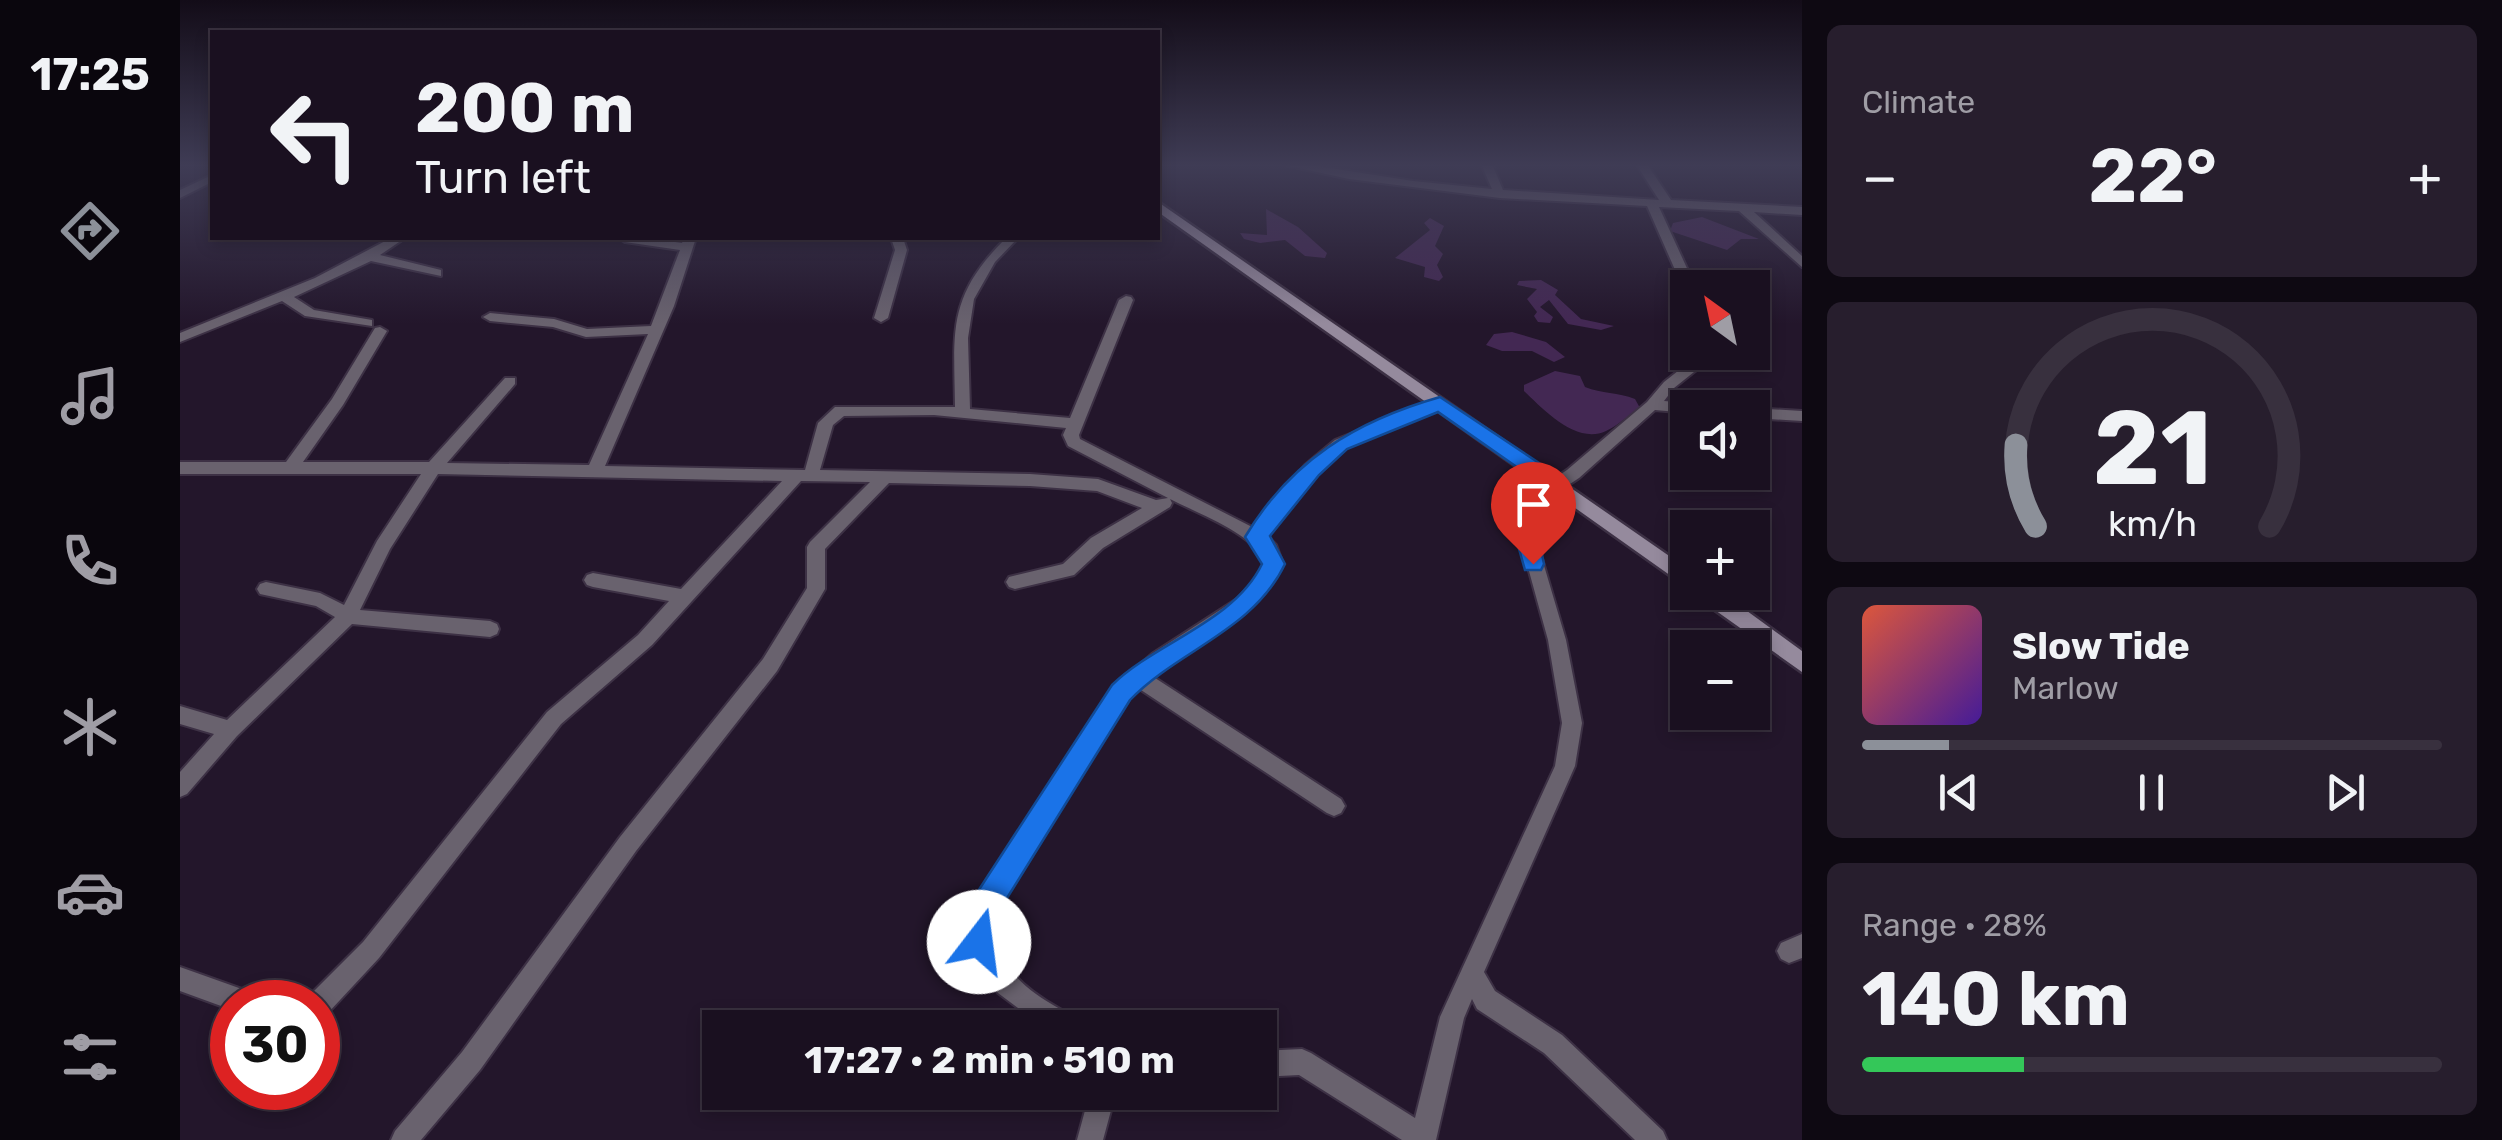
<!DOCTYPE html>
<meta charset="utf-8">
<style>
:root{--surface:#1a1020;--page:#271e2d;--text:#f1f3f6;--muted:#9f9da5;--line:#38303e;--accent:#8c9099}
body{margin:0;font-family:Rubik,sans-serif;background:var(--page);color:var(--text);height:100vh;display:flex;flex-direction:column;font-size:38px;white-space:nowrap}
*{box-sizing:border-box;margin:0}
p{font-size:32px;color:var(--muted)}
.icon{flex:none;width:55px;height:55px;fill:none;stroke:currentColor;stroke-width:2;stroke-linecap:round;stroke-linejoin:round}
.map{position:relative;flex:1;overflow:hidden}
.sheet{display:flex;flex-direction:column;gap:25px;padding:25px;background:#0e0912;width:700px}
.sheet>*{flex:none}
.top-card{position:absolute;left:30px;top:30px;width:950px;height:210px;border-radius:0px;box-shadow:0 5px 15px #0003,0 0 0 2px var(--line);background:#1a1020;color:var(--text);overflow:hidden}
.needle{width:65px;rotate:327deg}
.fabs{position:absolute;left:1490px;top:270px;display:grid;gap:20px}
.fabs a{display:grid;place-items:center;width:100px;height:100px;border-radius:0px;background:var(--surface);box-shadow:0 5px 15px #0003,0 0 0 2px var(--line);font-size:50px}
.speed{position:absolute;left:30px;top:980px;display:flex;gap:20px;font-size:50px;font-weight:700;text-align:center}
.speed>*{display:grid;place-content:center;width:130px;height:130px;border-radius:50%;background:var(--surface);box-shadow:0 5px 15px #0003,0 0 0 2px var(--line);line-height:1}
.speed .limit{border:15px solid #d22;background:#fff;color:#111}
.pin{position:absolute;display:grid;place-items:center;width:85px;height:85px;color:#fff;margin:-102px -42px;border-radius:50% 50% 50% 0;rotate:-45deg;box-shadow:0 0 10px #0007}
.pin .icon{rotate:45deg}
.me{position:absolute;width:110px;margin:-55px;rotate:15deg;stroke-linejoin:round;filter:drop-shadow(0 0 8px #0008)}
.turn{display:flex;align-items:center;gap:35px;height:210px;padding:0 40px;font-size:45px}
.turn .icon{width:130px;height:130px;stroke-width:2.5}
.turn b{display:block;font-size:70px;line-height:85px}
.big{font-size:75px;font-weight:700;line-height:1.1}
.sheet .widget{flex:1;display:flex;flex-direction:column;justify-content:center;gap:15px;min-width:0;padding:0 35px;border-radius:15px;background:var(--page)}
.sheet .dial{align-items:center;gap:0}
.dial svg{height:260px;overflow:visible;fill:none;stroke:var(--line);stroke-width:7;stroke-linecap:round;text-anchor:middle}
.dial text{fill:var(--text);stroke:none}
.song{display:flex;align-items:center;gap:30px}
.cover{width:120px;height:120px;border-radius:15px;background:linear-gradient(135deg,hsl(10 70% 55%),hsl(260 70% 35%))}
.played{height:10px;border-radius:5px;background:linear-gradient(90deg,var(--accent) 15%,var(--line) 15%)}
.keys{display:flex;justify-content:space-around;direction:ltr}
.heat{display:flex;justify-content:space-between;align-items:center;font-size:55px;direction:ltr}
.charge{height:15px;border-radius:8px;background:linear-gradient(90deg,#34c759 28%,var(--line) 0)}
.trip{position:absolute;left:522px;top:1010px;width:575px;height:100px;border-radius:0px;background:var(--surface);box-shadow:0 5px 15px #0003,0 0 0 2px var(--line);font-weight:700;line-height:100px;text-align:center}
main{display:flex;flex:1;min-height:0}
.dock{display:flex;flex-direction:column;width:180px;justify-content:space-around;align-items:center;background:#0a060d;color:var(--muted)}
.dock .icon{width:70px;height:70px}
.dock .current{color:var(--accent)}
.dock b{font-size:45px;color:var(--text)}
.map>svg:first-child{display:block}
.green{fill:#432853}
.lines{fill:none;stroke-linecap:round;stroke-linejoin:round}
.street-casing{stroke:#3d3145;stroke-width:4}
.secondary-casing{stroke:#3d3145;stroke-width:5}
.street{fill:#69626e;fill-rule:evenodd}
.secondary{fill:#958a9d;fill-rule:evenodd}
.route{fill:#1a73e8;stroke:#114b97;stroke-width:2.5}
</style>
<main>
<nav class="dock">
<b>17:25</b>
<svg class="icon current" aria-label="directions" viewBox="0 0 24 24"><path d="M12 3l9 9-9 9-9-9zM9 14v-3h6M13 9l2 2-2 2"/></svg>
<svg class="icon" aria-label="music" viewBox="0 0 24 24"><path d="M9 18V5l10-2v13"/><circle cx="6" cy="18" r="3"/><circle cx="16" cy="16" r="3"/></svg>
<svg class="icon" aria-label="phone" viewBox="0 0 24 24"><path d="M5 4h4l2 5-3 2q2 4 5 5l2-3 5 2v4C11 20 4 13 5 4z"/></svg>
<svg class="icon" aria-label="climate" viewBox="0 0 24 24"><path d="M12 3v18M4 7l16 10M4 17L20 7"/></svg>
<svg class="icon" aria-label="car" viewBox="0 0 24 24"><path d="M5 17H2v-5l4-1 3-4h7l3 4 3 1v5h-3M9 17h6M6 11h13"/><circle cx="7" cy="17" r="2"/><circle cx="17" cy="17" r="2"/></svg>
<svg class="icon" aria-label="filters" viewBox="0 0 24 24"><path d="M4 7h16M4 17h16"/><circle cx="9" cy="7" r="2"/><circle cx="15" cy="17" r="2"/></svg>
</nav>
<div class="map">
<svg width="1622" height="1140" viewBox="0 0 1622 1140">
<rect width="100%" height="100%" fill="#23162b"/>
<path class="green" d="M 1086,209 L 1118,227 L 1147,253 L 1145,258 L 1125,256 L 1105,240 L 1080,243 L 1064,239 L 1060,233 L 1087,235 Z
M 1522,217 L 1579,239 L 1561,239 L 1547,250 L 1490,231 L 1493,223 Z
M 1250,218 L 1264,226 L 1255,246 L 1263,254 L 1257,265 L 1263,277 L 1259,281 L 1244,277 L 1245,267 L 1215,258 L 1250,230 L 1244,223 Z
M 1361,280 L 1378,290 L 1375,295 L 1401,319 L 1434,326 L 1421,330 L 1388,324 L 1369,300 L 1360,307 L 1373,317 L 1370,323 L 1358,322 L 1354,316 L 1357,312 L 1347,299 L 1357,289 L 1337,285 L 1339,281 Z
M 1332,332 L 1366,342 L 1385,357 L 1374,362 L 1352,351 L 1322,351 L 1306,345 L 1314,334 Z
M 1375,371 L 1400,376 L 1405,387 C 1422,394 1438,392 1455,399 L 1460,408 C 1448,415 1438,426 1426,431 C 1396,445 1363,409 1344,391 L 1344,385 Z"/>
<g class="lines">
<defs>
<path id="street" d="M 1100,164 L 1124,164 L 1233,181 L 1312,189 L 1301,164 L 1312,164 L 1323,190 L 1479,200 L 1456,164 L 1467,164 L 1491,200 L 1622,207 L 1622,215 L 1574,212 L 1622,256 L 1622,267 L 1559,211 L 1479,207 L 1516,288 L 1508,288 L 1508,291 L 1503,288 L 1467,206 L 1320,198 L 1169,179 Z
M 32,175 L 32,182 L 0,198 L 0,190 Z
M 211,238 L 225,238 L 200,255 L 261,270 L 261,276 L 191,261 L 114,297 L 134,310 L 192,320 L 192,326 L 125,316 L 102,301 L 0,342 L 0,333 L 135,278 Z
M 439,238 L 467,238 L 502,243 L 504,238 L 516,238 L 494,306 L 425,466 L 625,470 L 638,423 L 655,407 L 775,407 C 774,329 767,297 826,238 L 838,238 L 815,262 L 794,299 L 788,338 L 790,409 L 890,418 L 939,300 L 946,296 L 951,297 L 953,300 L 899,435 L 900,439 L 1074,528 L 1125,465 L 1155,440 L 1260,398 L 1267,403 L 1265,406 L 1165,448 L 1137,473 L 1087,536 L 1096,545 L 1103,564 C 1071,621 1021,638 972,676 L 1161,799 L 1165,806 L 1161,813 L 1154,816 L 1147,813 L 958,688 L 948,699 L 812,917 C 815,964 841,987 880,1009 C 890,1014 899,1016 904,1028 L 865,1028 L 818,993 L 807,979 L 795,954 L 789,915 L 934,687 L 972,654 L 1057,599 L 1074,581 L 1085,563 C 1077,535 1017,513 990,499 L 992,503 L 990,507 L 923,548 L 894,575 L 835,589 L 829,587 L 826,582 L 829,577 L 883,564 L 911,538 L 962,508 L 917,491 L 850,486 L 709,483 L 645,549 L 645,589 L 597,671 L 456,851 L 300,1070 L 241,1140 L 211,1140 L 215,1131 L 282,1052 L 440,837 L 583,659 L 627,588 L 627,547 L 630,542 L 690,482 L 621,481 L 472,645 L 381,724 L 199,958 L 147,1014 L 138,1017 L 138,1002 L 127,1002 L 129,996 L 183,942 L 367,712 L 458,635 L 489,601 L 413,587 L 407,585 L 404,580 L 407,575 L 413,573 L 501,589 L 602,481 L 258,474 L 210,549 L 180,610 L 310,621 L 317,624 L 319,629 L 317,634 L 310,637 L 172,624 L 57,736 L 7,794 L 0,797 L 0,772 L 34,734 L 0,724 L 0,706 L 47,720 L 155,617 L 136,606 L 80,594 L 77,589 L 80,584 L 86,582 L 140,593 L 164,605 L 197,541 L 241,474 L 0,474 L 0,462 L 106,462 L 152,399 L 195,328 L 200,327 L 207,331 L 163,405 L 123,462 L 249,462 L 325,378 L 335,378 L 335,384 L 267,463 L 409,465 L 468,334 L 406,337 L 373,327 L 310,321 L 303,317 L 310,313 L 374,319 L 407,329 L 471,326 L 500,250 L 445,242 ZM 754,415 L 886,428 L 883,435 L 888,446 L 988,498 L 976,500 L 918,479 L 850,474 L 640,470 L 653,425 L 664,416 Z
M 711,238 L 723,238 L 727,250 L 708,318 L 701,322 L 694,318 L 715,250 Z
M 1522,352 L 1539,352 L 1494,388 L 1484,401 L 1508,403 L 1515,408 L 1508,408 L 1508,413 L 1475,410 L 1399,478 L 1369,498 L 1362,510 L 1355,535 L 1386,640 L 1402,723 L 1395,766 L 1304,972 L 1315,991 L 1382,1035 L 1483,1131 L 1487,1140 L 1455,1140 L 1364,1053 L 1297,1009 L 1292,999 L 1284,1018 L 1256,1140 L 1222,1140 L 1119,1075 L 1080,1077 L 1080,1051 L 1122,1049 L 1131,1053 L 1235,1118 L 1260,1017 L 1375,766 L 1382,723 L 1368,640 L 1339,535 L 1346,510 L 1357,490 L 1387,470 L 1467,402 L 1484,382 Z
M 1572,408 L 1622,411 L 1622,421 L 1572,418 Z
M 1622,934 L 1622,958 L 1609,963 L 1601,959 L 1597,951 L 1601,943 Z
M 0,967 L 73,993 L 76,1002 L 52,1002 L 52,1010 L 0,991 Z
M 910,1092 L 936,1092 L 923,1140 L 897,1140 Z"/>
<path id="secondary" d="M 978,202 L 1508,569 L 1508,588 L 978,212 Z
M 1515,592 L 1541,592 L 1622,651 L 1622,672 L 1518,598 Z"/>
</defs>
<use href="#street" class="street-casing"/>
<use href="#secondary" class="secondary-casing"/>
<use href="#street" class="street"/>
<use href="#secondary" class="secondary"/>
</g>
<linearGradient id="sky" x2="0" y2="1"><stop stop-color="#130c18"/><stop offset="0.51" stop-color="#3f3c55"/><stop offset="1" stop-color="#3f3c55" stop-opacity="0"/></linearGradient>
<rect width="1622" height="324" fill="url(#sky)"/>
<path class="route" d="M 1260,397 L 1383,479 L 1386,484 C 1364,514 1355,525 1364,564 L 1361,570 L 1345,570 L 1335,535 L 1361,484 L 1258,412 L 1167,449 L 1139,475 L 1090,536 L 1105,564 C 1073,631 998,650 950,700 L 814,919 L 810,952 L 799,957 L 788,952 L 784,942 L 789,905 L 932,685 C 976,642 1054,622 1082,564 L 1065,537 C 1111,460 1176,421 1260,397 Z"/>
</svg>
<div class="fabs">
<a><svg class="needle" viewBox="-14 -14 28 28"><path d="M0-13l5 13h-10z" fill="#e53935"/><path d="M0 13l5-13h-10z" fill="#9f9da5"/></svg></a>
<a><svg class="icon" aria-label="sound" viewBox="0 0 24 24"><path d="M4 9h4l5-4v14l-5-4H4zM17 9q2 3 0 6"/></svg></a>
<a>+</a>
<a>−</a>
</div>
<div class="speed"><div class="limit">30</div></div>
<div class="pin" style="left:1353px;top:564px;background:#d93025"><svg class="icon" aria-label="arrive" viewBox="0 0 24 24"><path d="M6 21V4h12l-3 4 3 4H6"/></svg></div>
<svg class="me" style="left:799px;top:942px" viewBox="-20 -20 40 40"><circle r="19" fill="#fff"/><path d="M0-13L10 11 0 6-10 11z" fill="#1a73e8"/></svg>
<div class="trip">17:27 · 2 min · 510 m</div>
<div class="top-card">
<div class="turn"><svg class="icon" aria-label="left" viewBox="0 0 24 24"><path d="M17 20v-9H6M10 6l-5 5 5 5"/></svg><div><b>200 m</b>Turn left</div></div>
</div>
</div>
<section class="sheet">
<div class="widget"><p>Climate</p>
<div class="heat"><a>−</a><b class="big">22°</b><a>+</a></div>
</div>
<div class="widget dial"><svg viewBox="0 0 100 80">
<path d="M14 69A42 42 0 1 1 86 69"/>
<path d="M14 69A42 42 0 0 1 8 44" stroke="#8c9099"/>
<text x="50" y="56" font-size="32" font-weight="700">21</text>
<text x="50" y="72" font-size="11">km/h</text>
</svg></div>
<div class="widget">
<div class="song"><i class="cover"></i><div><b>Slow Tide</b><p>Marlow</p></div></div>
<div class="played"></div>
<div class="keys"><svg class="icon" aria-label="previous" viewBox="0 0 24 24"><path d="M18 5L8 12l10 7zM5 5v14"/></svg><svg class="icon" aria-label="pause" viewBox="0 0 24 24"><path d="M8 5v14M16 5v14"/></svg><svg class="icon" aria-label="next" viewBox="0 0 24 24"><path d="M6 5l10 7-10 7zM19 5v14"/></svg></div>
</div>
<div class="widget"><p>Range · 28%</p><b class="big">140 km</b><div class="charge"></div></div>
</section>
</main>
